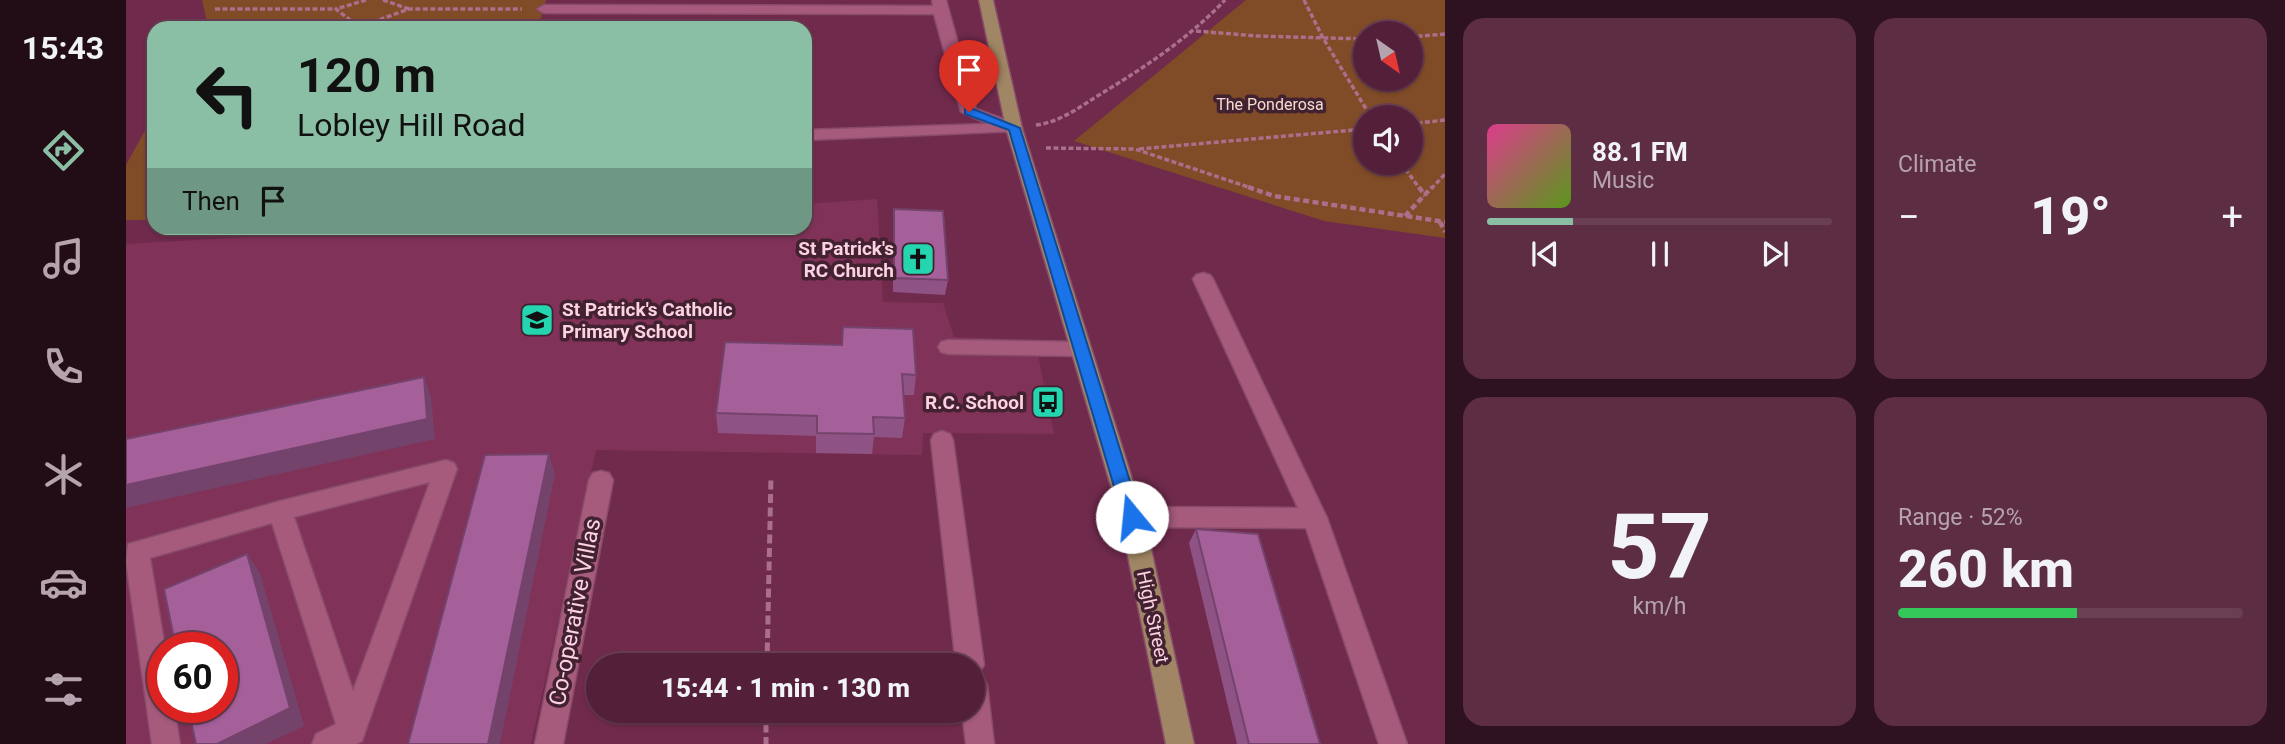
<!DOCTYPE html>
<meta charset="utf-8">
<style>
:root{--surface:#542039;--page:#5d2d44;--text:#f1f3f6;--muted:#b5a3ae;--line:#6a3e53;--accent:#8abfa5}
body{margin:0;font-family:Roboto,sans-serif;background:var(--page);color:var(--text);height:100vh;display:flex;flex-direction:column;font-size:26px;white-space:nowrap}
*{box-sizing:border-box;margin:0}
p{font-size:23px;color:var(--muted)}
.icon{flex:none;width:38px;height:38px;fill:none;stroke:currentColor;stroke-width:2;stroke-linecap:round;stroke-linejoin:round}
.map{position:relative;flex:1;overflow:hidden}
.sheet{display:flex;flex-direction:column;gap:18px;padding:18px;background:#2e121f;width:840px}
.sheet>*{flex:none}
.top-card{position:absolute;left:21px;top:21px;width:665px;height:214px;border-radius:21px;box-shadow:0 2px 5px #0004,0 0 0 2px var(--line);background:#8abfa5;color:#111;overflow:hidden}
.needle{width:46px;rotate:146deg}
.controls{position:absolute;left:1227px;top:21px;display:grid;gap:14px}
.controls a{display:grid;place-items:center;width:70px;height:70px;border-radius:50%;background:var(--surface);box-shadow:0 2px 5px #0004,0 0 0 2px var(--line);font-size:35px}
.speed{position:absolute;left:21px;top:632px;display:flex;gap:14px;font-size:35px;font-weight:700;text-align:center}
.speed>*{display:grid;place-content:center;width:91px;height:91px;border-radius:50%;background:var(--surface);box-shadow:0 2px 5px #0004,0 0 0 2px var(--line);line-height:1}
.speed .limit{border:10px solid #d22;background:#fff;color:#111}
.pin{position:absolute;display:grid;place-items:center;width:60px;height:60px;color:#fff;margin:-72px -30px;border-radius:50% 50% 50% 0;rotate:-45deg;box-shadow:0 0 7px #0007}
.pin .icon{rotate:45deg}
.me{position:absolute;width:77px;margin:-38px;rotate:343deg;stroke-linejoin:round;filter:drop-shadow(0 0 5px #0008)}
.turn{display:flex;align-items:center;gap:24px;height:147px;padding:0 35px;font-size:32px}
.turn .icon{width:91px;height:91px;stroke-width:2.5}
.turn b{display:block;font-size:49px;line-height:60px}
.then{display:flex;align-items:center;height:66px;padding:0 35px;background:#0003;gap:14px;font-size:26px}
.big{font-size:52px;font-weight:800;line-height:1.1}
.sheet .widget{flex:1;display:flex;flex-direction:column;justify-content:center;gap:10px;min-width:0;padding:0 24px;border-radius:21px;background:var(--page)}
.sheet .dial{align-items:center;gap:0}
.dial b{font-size:91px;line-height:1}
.song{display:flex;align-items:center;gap:21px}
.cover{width:84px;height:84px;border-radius:10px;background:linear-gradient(135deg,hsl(330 70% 55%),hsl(90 70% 35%))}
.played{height:7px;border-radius:4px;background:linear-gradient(90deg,var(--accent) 25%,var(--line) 25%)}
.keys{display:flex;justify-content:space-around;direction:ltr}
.heat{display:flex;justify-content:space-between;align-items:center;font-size:38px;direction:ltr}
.charge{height:10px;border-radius:5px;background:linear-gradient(90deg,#34c759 52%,var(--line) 0)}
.sheet .tiles{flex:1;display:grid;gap:18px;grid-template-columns:repeat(2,1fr)}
.trip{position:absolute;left:460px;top:653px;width:399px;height:70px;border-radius:35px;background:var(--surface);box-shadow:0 2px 5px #0004,0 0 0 2px var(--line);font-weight:800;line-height:70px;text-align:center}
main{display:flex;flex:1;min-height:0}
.tabs{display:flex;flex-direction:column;width:126px;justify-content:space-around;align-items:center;background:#220d17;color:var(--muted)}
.tabs .icon{width:49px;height:49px}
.tabs .active{color:var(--accent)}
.tabs b{font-size:32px;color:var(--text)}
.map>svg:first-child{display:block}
.built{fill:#803258;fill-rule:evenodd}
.green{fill:#804b27;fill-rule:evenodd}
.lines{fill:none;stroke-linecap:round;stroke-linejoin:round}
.minor-casing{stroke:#884b6a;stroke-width:3}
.major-casing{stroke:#884b6a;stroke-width:3}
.path-far2{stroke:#aa6f8a;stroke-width:3.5;stroke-dasharray:5 2.5;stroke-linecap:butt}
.path-far1{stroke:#aa6f8a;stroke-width:4.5;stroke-dasharray:6 3.5;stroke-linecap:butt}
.path{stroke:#aa6f8a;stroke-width:5;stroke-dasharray:9 4.5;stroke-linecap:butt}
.minor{fill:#a65b7c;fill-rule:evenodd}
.major{fill:#a08664;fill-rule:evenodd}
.wall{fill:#8e5384}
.shaded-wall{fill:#74436c}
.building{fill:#a5609a;stroke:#74436c;stroke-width:2}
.route{fill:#1a73e8;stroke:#114b97;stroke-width:2}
.labels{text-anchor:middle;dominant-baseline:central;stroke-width:7;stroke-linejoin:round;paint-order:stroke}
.far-park-label{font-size:16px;fill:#f2dcd0;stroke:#422130}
.poi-label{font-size:19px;font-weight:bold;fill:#fcd1e2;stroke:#422130;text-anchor:end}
.street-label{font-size:19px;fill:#fcd1e2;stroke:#422130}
.near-street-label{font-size:23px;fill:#fcd1e2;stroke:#422130}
</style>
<main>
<nav class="tabs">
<b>15:43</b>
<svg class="icon active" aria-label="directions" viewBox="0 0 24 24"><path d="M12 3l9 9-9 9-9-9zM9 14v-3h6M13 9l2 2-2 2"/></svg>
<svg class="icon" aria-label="music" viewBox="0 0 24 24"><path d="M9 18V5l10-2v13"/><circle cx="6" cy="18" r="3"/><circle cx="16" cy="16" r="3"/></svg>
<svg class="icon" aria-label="phone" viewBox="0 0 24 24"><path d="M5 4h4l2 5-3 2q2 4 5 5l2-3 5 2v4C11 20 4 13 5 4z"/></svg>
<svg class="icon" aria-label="climate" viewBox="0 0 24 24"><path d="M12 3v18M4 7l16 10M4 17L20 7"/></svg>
<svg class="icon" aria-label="car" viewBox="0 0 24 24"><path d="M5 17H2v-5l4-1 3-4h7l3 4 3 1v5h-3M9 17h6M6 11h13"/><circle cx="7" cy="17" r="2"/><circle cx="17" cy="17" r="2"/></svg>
<svg class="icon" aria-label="filters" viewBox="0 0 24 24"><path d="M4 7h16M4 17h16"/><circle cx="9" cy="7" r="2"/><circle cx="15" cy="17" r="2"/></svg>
</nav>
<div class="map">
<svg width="1319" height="744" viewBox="0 0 1319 744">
<rect width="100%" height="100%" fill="#702a4c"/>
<path class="built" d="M 751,199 L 757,302 L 817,303 L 828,337 L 909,340 L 928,434 L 797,433 L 796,455 L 470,450 L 405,744 L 0,744 L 0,244 L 280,228 L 679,228 L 679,204 ZM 37,648 L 96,648 L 96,707 L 37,707 Z"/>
<path class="green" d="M 76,0 L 420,0 L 412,28 L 75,28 L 80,18 Z
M 1120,0 L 1319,0 L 1319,238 L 1198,221 L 948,141 ZM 1239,33 L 1284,33 L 1284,79 L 1239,79 ZM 1284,117 L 1284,163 L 1239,163 L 1239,117 Z
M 28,114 L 28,220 L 0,220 L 0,165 Z"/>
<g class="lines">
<defs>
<path id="minor" d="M 806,0 L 820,0 L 850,109 L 894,125 L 896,128 L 894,131 L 679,140 L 679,130 L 862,124 L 835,112 L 808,14 L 418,13 L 411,9 L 418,5 L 807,6 Z
M 618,23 L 623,24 L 625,28 L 611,28 Z
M 1077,273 L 1084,275 L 1087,279 L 1201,518 L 1281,744 L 1253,744 L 1180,528 L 1006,527 L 998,524 L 994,517 L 998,510 L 1006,507 L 1172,508 L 1067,279 L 1070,275 Z
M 822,340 L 955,342 L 962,344 L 965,349 L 962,354 L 955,356 L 822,354 L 815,352 L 812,347 L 815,342 Z
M 816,431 L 824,434 L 827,440 L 858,665 L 852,674 L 857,676 L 861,685 L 868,744 L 840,744 L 836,710 L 847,710 L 847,665 L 830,665 L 805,440 L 808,434 Z
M 320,460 L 328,463 L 331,469 L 236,741 L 230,744 L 186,744 L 190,734 L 210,724 L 146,523 L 24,558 L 39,648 L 37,707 L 48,707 L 54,744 L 26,744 L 0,561 L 2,544 L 154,501 ZM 304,482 L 227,691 L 168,517 Z
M 475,471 L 483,473 L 487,480 L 437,744 L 409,744 L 463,480 L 467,473 Z"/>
<path id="major" d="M 853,0 L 867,0 L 896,128 L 1018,517 L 1068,744 L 1040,744 L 994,517 L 880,128 Z"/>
</defs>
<use href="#minor" class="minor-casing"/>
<use href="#major" class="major-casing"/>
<path class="path-far2" d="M 240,0 L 210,9 L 233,27 L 283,9 L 396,9
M 257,0 L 283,9
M 1178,0 L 1197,38 L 1245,117
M 89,9 L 210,9
M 1070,31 L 1131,36 L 1239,39
M 1284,37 L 1319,34
M 1284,124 L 1319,120
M 910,125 C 934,122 952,108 973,95 C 1019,67 1062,39 1099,0
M 920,148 L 1009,149 L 1128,189
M 1013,149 L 1239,129
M 1275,163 L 1294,189
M 1305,189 L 1319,174"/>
<path class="path-far1" d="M 1122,187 L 1148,196 L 1319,222
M 1293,187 L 1299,196
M 1279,216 L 1306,187
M 1314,222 L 1319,232"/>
<path class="path" d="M 641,665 L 645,476
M 640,710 L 640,744"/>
<use href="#minor" class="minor"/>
<use href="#major" class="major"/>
</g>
<path class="wall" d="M 768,209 L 822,280 L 819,295 L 767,292 L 767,223 Z
M 717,327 L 790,375 L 788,395 L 777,395 L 779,418 L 776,438 L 748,437 L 746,454 L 690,453 L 690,436 L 592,433 L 590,413 L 716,345 Z
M 1070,529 L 1194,744 L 1111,744 L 1063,543 Z"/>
<path class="shaded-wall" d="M 298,377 L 305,397 L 309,439 L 0,508 L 0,485 Z
M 423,454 L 429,474 L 374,744 L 362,744 Z
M 121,554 L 134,573 L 178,726 L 140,744 L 91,744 Z"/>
<path class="building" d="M 768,209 L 817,211 L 822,280 L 768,278 Z
M 717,327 L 787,329 L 790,375 L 776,374 L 779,418 L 747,417 L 748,434 L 691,433 L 691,416 L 590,413 L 599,342 L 716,345 Z
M 298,377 L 301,419 L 0,485 L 0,439 Z
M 423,454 L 362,744 L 282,744 L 359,455 Z
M 1070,529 L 1132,534 L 1194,744 L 1123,744 Z
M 121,554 L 164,708 L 91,744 L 70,744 L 62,707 L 96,707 L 96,648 L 50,648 L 38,589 Z"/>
<path class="route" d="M 839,109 L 847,109 L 894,128 L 1015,517 L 1012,522 L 1006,524 L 999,522 L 997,517 L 883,130 L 839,114 Z"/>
<defs>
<symbol id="church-square" viewBox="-11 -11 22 22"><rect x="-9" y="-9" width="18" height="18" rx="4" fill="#24d5af" stroke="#422130"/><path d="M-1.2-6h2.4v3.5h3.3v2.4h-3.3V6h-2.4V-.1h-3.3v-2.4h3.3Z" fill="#111"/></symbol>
<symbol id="school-square" viewBox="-11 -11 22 22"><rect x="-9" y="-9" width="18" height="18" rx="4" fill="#24d5af" stroke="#422130"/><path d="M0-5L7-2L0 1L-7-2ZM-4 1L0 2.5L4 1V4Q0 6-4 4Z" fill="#111"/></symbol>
<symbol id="bus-square" viewBox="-11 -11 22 22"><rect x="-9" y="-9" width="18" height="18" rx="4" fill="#24d5af" stroke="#422130"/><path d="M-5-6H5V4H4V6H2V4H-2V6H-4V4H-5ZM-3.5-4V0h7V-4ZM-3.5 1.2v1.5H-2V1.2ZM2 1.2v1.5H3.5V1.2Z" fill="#111"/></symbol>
</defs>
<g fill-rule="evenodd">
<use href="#church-square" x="773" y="240" width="38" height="38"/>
<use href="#school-square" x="392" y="301" width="38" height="38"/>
<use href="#bus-square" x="903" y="383" width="38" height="38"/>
</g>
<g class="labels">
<g class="far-park-label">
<text x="1144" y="104">The Ponderosa</text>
</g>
<g class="poi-label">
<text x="768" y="248">St Patrick's<tspan x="768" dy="22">RC Church</tspan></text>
<text x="436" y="309" text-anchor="start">St Patrick's Catholic<tspan x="436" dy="22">Primary School</tspan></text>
<text x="898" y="402">R.C. School</text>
</g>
<g class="street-label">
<text transform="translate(1027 617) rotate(78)">High Street</text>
</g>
<g class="near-street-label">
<text transform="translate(449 612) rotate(-79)">Co-operative Villas</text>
</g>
</g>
</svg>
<div class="controls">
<a><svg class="needle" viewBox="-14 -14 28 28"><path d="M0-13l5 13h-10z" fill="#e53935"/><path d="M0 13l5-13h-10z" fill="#b5a3ae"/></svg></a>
<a><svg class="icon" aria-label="sound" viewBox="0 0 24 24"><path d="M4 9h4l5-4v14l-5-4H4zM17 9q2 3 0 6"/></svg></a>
</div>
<div class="speed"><div class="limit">60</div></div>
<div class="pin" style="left:843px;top:112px;background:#d93025"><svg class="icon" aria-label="arrive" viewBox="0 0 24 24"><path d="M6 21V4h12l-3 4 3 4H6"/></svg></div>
<svg class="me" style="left:1006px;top:517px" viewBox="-20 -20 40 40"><circle r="19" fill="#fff"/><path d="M0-13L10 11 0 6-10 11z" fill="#1a73e8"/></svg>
<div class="trip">15:44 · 1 min · 130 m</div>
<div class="top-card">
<div class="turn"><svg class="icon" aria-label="left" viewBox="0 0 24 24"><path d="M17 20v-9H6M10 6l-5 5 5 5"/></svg><div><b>120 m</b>Lobley Hill Road</div></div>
<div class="then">Then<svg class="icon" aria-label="arrive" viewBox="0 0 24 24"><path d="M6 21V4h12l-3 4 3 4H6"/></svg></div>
</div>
</div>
<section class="sheet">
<div class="tiles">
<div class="widget">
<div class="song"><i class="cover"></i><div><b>88.1 FM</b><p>Music</p></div></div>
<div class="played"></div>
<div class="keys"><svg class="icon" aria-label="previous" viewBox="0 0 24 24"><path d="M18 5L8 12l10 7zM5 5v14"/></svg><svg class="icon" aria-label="pause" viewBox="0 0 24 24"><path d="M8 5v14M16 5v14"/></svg><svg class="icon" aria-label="next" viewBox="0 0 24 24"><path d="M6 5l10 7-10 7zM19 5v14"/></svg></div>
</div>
<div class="widget"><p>Climate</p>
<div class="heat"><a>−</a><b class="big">19°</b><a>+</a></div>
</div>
<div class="widget dial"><b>57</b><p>km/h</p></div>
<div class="widget"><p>Range · 52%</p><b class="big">260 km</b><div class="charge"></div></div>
</div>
</section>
</main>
